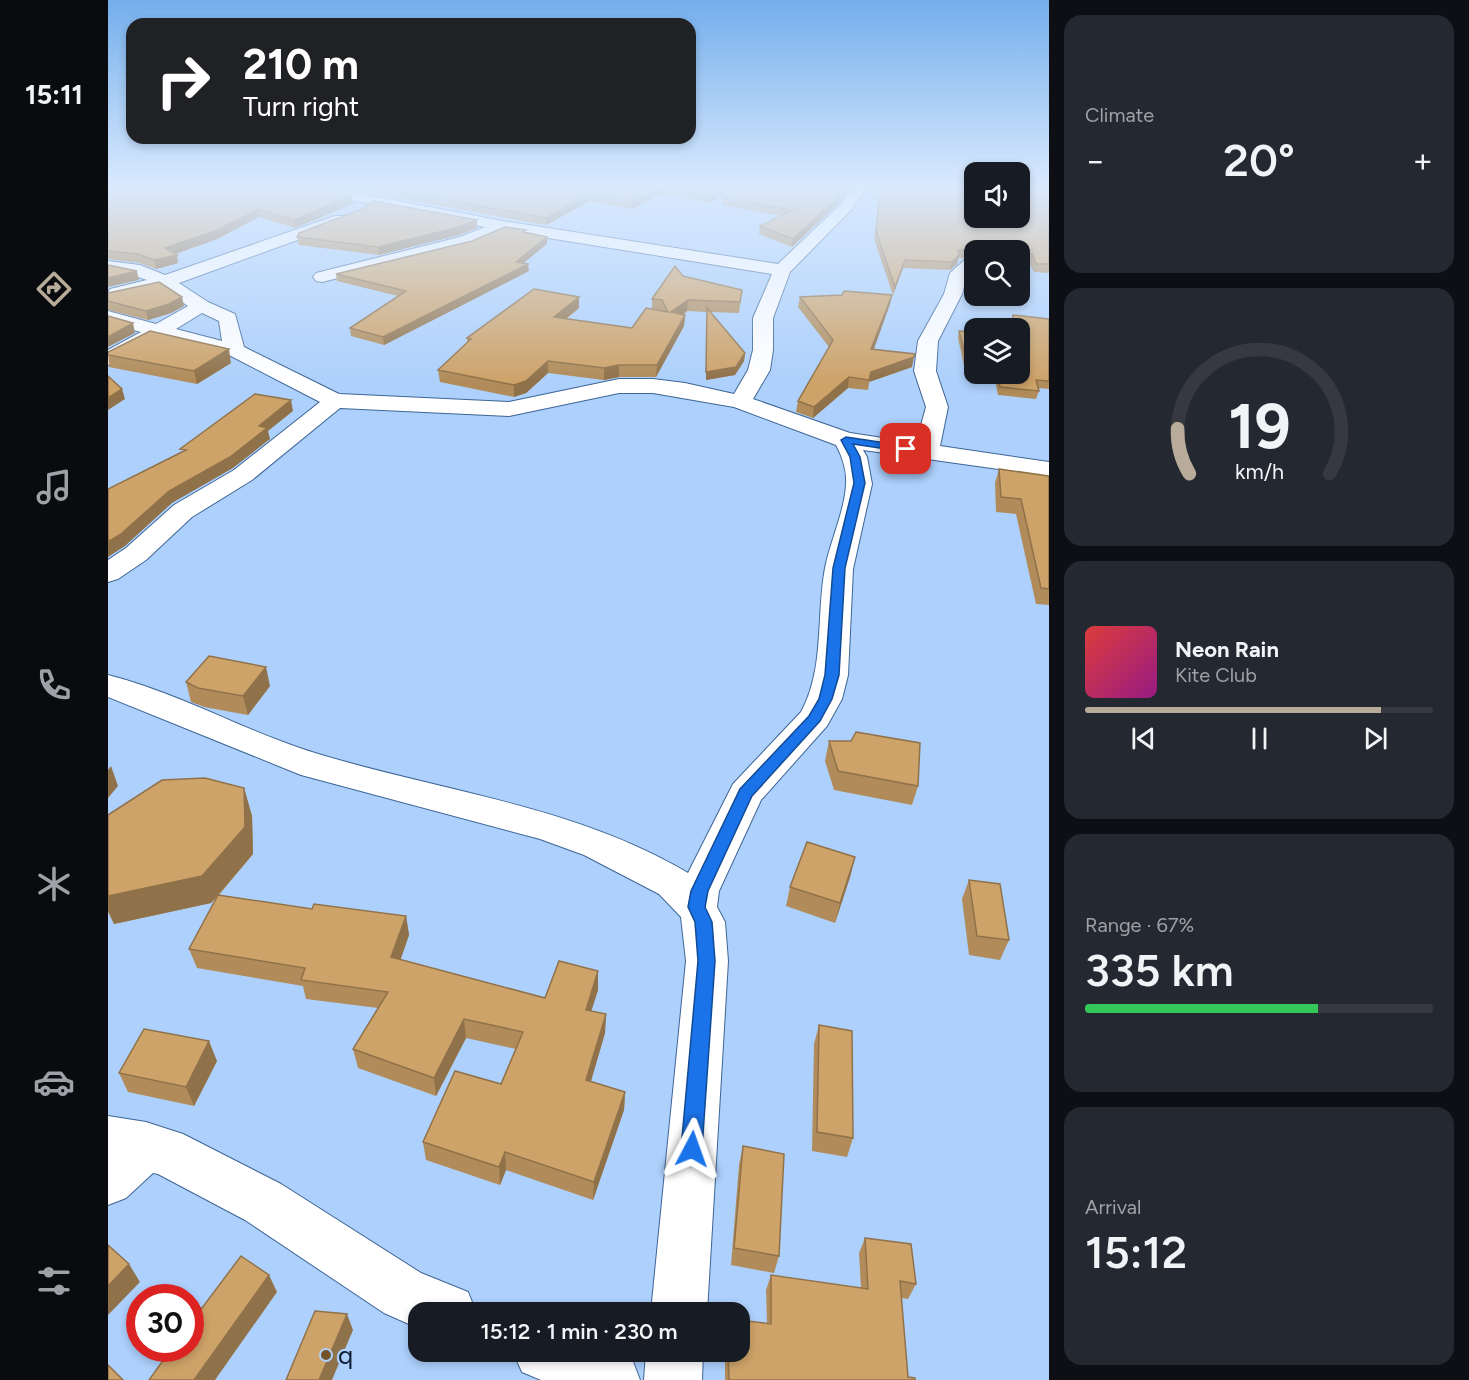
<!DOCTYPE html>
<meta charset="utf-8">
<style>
:root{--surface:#171b24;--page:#242831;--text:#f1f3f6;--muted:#9ea1a6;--line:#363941;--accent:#b8ab9a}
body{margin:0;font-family:Figtree,sans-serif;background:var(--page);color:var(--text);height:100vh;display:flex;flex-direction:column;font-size:22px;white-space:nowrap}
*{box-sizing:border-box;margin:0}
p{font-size:20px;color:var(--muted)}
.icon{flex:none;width:33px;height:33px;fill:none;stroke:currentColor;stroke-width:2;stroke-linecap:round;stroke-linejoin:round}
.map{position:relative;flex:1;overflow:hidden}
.panel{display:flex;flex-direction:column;gap:15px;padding:15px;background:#0d0f14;width:420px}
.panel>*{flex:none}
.top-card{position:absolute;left:18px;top:18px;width:570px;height:126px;border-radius:18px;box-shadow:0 3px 9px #0003;background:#202124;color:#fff;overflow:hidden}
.controls{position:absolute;left:856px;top:162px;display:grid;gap:12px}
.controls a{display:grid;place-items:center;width:66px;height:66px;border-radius:12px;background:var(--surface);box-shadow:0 3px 9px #0003;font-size:30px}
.speed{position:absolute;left:18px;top:1284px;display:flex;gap:12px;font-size:30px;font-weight:700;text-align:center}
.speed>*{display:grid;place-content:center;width:78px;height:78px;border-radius:50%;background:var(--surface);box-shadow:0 3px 9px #0003;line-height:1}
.speed .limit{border:9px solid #d22;background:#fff;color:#111}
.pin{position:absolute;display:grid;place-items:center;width:51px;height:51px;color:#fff;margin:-26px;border-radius:12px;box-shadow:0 3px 9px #0006}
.me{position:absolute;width:66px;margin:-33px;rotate:4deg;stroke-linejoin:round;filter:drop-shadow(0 0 4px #0008)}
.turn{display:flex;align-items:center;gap:21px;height:126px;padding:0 18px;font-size:27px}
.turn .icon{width:78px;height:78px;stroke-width:2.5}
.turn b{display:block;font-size:42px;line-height:51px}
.big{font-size:45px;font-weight:600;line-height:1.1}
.panel .widget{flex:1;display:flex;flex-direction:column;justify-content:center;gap:9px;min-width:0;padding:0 21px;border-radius:18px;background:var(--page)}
.panel .dial{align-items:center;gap:0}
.dial svg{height:156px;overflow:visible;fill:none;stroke:var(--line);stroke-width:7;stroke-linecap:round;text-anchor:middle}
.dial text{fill:var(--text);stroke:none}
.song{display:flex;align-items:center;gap:18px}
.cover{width:72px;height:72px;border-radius:9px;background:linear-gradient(135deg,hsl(0 70% 55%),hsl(310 70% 35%))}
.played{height:6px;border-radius:3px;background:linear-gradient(90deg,var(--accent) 85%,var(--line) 85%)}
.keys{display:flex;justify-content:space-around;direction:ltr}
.heat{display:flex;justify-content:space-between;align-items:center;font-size:33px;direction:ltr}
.charge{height:9px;border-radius:4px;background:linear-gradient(90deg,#34c759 67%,var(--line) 0)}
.trip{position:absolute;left:300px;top:1302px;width:342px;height:60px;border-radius:18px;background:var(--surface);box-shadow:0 3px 9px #0003;font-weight:600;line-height:60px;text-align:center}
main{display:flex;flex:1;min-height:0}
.menu{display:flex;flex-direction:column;width:108px;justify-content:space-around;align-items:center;background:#090b0e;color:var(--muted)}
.menu .icon{width:42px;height:42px}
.menu .on{color:var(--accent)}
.menu b{font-size:27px;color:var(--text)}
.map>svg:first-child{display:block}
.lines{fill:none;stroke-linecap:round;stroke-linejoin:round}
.street-casing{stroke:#3d6596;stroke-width:2}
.street{fill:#fff;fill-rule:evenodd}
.wall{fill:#b18c5a}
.shaded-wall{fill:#90724a}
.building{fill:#cea369;stroke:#90724a;stroke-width:1.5}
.route{fill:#1a73e8;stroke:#114b97;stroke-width:1.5}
.poi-dot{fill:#735429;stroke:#add0fc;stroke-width:2}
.labels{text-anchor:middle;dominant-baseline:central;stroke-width:4.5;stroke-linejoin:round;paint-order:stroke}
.near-poi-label{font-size:26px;fill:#0c1d31;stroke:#add0fc;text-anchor:start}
</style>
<main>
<nav class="menu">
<b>15:11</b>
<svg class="icon on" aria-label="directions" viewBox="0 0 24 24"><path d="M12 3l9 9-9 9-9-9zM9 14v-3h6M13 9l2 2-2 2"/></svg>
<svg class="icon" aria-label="music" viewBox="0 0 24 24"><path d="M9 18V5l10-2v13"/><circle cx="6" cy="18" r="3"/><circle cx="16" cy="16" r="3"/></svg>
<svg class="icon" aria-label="phone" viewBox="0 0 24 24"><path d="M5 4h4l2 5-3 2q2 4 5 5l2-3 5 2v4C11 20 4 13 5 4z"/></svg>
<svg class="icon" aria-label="climate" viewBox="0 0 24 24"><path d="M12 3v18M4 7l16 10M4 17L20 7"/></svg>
<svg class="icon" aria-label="car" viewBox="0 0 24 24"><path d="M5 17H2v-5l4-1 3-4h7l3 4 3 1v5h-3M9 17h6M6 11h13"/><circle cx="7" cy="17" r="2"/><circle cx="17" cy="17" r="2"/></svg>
<svg class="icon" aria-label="filters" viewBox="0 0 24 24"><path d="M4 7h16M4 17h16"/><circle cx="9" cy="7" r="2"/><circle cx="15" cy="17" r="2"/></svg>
</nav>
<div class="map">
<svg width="941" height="1380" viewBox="0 0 941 1380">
<rect width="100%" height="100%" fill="#add0fc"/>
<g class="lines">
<defs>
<path id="street" d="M 197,188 L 222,188 L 395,221 L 670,264 L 734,203 L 745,188 L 759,188 L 744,209 L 682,272 L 665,318 L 665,350 L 662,370 L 645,399 L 742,433 L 808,443 L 818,407 L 806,371 L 810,341 L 836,294 L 842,273 L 861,256 L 867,255 L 867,269 L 859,275 L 854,294 L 830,341 L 828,371 L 840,407 L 832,446 L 941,462 L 941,476 L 755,450 L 759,457 L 764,484 L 745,569 L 740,675 L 734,699 L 719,726 L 653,800 L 611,891 L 609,907 L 617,922 L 620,961 L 599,1312 L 543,1312 L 578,961 L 573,917 L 551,894 L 476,855 L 432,839 L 193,775 L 0,697 L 0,675 C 75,694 143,735 217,756 C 339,792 469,807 580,873 L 625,784 L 693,712 C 717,668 708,616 717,568 C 722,542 737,510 738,484 C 739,471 734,456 728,445 L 626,407 L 545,393 L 511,393 L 401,416 L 232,408 L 144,480 L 84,517 L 38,560 L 10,579 L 0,582 L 0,560 L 18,548 L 66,505 L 126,470 L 212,402 L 119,354 L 53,337 L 7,363 L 0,365 L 0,350 L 33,332 L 0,323 L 0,311 L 48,324 L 80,306 L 54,288 L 9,299 L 2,297 L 0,293 L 2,289 L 39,280 L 22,274 L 0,271 L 0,261 L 32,265 L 57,275 L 227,216 L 239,216 L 241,219 L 239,222 L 71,283 L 100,302 L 127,314 L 136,347 L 231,394 L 401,402 L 511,379 L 545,379 L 577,383 L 626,394 L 640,370 L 645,350 L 645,318 L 664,274 L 397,231 L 364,245 L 214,282 L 208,281 L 205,277 L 208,273 L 352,237 L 377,227 L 199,191 ZM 94,313 L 111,321 L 114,341 L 68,329 Z
M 0,1116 L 38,1122 L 75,1134 L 173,1184 L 313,1273 L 360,1292 L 368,1312 L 310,1312 L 310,1328 L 276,1313 L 137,1220 L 50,1174 L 45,1173 L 18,1198 L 0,1205 Z
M 405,1352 L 504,1352 L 524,1359 L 532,1380 L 433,1380 L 414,1372 Z
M 538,1352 L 595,1352 L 594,1380 L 536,1380 Z"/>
</defs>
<use href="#street" class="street-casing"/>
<use href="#street" class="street"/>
</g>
<path class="wall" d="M 0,188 L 245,204 L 187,228 L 151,217 L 109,239 L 67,254 L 70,263 L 48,269 L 32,263 L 0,259 Z
M 233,188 L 742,188 L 732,202 L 684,247 L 651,234 L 652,226 L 673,216 L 614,205 L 615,198 L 621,189 L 603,203 L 558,195 L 548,196 L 524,209 L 482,201 L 438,225 Z
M 773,188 L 941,188 L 941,273 L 926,272 L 921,262 L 912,262 L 912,250 L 867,250 L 867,254 L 867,253 L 855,258 L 850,258 L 849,264 L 842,270 L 795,268 L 785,295 L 766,239 Z
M 369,220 L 369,228 L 351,235 L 271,255 L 191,245 L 189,237 Z
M 418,232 L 439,237 L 439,244 L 415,263 L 421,271 L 276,345 L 243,336 L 242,328 L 290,296 L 229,281 L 228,274 Z
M 575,276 L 634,290 L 631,313 L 602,312 L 637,353 L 636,361 L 627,375 L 598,380 L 599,312 L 579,311 L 575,315 L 577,315 L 576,326 L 548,377 L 511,377 L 496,380 L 440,373 L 418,393 L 406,397 L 332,382 L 330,370 L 359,343 L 359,338 L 471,308 L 458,319 L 524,328 L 544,309 L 544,299 Z
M 0,293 L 76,306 L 63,313 L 40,320 L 0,310 Z
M 784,295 L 782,304 L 765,350 L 804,367 L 761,382 L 760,390 L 740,388 L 705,418 L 688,412 L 690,401 L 721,347 L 690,307 L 692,297 Z
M 905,315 L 941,319 L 941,389 L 930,388 L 931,391 L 928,399 L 890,395 L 886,374 L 912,374 L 912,328 L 903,328 L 903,322 Z
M 851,331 L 867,332 L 867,366 L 856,365 L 850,338 Z
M 0,352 L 123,363 L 89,384 L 1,367 Z
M 891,469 L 941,476 L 941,605 L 928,604 L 908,514 L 888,512 L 887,483 Z
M 78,682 L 162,686 L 140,715 L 96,707 L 83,702 Z
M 721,741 L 810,786 L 804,805 L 726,790 L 717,761 Z
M 136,788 L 144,816 L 145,854 L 111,895 L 204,909 L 298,916 L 301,935 L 292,960 L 437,998 L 490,990 L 483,1011 L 498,1014 L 497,1033 L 483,1081 L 517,1092 L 516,1110 L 485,1200 L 398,1170 L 392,1185 L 318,1160 L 315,1142 L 393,1084 L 408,1049 L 358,1038 L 328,1096 L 250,1068 L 245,1049 L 270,1008 L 198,999 L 195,986 L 89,968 L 81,949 L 108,898 L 103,903 L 6,924 L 0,912 L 0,815 Z
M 747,857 L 742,877 L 727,923 L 678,906 L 682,887 Z
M 861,880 L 901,940 L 892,960 L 861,955 L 854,899 Z
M 711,1025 L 745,1138 L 739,1157 L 704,1151 L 706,1044 Z
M 109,1061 L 86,1106 L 20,1092 L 11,1073 Z
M 635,1146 L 671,1256 L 666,1273 L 623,1265 L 631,1165 Z
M 757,1238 L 808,1284 L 800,1299 L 793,1298 L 800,1377 L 807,1380 L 617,1380 L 617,1352 L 632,1352 L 659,1323 L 658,1290 L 663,1275 L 753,1288 L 751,1253 Z"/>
<path class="shaded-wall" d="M 559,188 L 558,195 L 548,196 L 524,209 L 524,201 L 549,189 Z
M 614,188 L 623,188 L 603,203 L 603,196 Z
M 738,188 L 742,188 L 732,202 L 684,247 L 685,239 Z
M 482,193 L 482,201 L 438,225 L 438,218 Z
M 244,196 L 245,204 L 187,228 L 186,220 Z
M 150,209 L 151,217 L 109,239 L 59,257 L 57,248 Z
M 369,220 L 369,228 L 351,235 L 271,255 L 270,247 Z
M 439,237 L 439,244 L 408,269 L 408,262 Z
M 869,244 L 867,253 L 855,258 L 857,250 Z
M 69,255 L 70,263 L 48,269 L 46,260 Z
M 851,255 L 849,264 L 842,270 L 844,262 Z
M 797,260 L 795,268 L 785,295 L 787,287 Z
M 420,264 L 421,271 L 276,345 L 275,337 Z
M 29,271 L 31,280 L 0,287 L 0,278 Z
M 784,295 L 782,304 L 762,360 L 763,349 Z
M 74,297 L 76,306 L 63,313 L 40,320 L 38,311 Z
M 471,297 L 471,308 L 446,328 L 446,317 Z
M 580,300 L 579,311 L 562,324 L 563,312 Z
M 577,315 L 576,326 L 548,377 L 549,365 Z
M 25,323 L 27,333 L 0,347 L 0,337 Z
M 121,349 L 123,363 L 89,384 L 86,371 Z
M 637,353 L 636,361 L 627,375 L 598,380 L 598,372 Z
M 806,357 L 804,367 L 761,382 L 760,390 L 763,372 Z
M 440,361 L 440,373 L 418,393 L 406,397 L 406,385 Z
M 511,365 L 511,377 L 496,380 L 496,368 Z
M 741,377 L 740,388 L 705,418 L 706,407 Z
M 14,389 L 17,399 L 0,410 L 0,398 Z
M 183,400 L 185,411 L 160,431 L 162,439 L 125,468 L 64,503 L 17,546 L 0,557 L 0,542 L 61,491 L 151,426 Z
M 158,667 L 162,686 L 140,715 L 135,696 Z
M 3,766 L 10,786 L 0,798 L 0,770 Z
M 136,788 L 144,816 L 145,854 L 103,903 L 6,924 L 0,910 L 0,896 Z
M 747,857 L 742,877 L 727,923 L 732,903 Z
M 298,916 L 301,935 L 287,976 L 283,957 Z
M 490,971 L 490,990 L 478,1028 L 478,1010 Z
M 498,1014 L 497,1033 L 478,1098 L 478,1080 Z
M 356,1019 L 358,1038 L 328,1096 L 326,1078 Z
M 101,1041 L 109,1061 L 86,1106 L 78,1087 Z
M 517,1092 L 516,1110 L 485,1200 L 486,1182 Z
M 397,1152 L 398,1170 L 392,1185 L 391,1167 Z
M 21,1264 L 32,1282 L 0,1315 L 0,1286 Z
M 161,1275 L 169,1292 L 107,1380 L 86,1380 Z
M 239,1314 L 245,1330 L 224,1380 L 211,1380 Z"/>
<path class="building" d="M 0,188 L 206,188 L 244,196 L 186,220 L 150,209 L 107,231 L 57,248 L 69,255 L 46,260 L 30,254 L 0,251 Z
M 273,188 L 614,188 L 603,196 L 559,188 L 549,189 L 524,201 L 482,193 L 438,218 Z
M 622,188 L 738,188 L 733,194 L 685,239 L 652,226 L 685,210 L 615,198 Z
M 773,188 L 867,188 L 867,218 L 912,218 L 912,188 L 941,188 L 941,264 L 928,264 L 924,254 L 912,253 L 912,250 L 871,250 L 869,244 L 857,250 L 850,250 L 851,255 L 844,262 L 797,260 L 787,287 L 768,231 Z
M 265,201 L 369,220 L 351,227 L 270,247 L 189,237 L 191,233 L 254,209 Z
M 397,227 L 418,230 L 415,232 L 439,237 L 408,262 L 420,264 L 275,337 L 242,328 L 298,291 L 228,274 L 364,241 Z
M 0,265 L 29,271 L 0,278 Z
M 567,266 L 575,276 L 634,290 L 632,302 L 580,300 L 563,312 L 577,315 L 549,365 L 511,365 L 496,368 L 440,361 L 418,381 L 406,385 L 330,370 L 363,339 L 359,338 L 426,289 L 471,297 L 446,317 L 524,328 L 538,308 L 560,312 L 554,300 L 544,299 Z
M 51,282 L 74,297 L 61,304 L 38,311 L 0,301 L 0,293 Z
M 736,291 L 784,295 L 763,349 L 807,354 L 806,357 L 763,372 L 761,380 L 741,377 L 706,407 L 690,401 L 725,340 L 692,297 L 734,295 Z
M 599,308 L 637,353 L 628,367 L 598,372 Z
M 905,315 L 941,319 L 941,381 L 928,380 L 931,391 L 892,387 L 889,374 L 912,374 L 912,328 L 905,328 Z
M 0,316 L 25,323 L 0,337 Z
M 42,331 L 121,349 L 86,371 L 0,355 L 0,352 Z
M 851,331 L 867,332 L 867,358 L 858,358 Z
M 0,376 L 14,389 L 0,398 Z
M 147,394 L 183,400 L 151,426 L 159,428 L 122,457 L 61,491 L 13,534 L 0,542 L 0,489 L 78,450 L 72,449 Z
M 891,469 L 941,476 L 941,589 L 933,588 L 913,499 L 893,497 Z
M 101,656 L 158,667 L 135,696 L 90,688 L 78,682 Z
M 748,732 L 812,743 L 810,786 L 730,771 L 721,741 L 743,741 Z
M 97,778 L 136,788 L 137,827 L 94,876 L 0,896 L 0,815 L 54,780 Z
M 699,842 L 747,857 L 732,903 L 682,887 Z
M 861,880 L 892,884 L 901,940 L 869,936 Z
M 110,895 L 204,909 L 206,904 L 298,916 L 283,957 L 437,998 L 451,961 L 490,971 L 478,1010 L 498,1014 L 478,1080 L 517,1092 L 486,1182 L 397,1152 L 391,1167 L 315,1142 L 347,1071 L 393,1084 L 415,1032 L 356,1019 L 326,1078 L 245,1049 L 280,992 L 193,980 L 197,968 L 81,949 Z
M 711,1025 L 744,1031 L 745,1138 L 709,1132 Z
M 36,1029 L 101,1041 L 78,1087 L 11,1073 Z
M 635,1146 L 676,1154 L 671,1256 L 626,1248 Z
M 757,1238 L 803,1244 L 808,1284 L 792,1281 L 800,1377 L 807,1378 L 807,1380 L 621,1380 L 620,1352 L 632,1352 L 632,1320 L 663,1324 L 663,1275 L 760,1289 Z
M 0,1245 L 21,1264 L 0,1286 Z
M 133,1256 L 161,1275 L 86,1380 L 41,1380 L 64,1348 L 82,1348 L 82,1324 Z
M 207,1311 L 239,1314 L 211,1380 L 178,1380 Z
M 0,1365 L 15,1380 L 0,1380 Z"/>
<linearGradient id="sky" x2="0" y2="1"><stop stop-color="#73aeec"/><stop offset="0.49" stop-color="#daeafe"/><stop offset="1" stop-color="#daeafe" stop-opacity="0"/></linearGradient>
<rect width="941" height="381" fill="url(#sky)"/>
<path class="route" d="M 738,437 L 798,446 L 803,449 L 798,452 L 745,444 L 752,457 L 757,483 L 737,568 L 731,675 L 724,699 L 712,721 L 644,796 L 600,891 L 597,907 L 604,922 L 607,961 L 594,1149 L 591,1156 L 584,1159 L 576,1156 L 573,1149 L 590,961 L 587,922 L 580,907 L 583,891 L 632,789 L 701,716 L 711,699 L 717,675 L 725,568 L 746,483 L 742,457 L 733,440 Z"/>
<circle class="poi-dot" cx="218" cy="1355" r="6"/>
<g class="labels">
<g class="near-poi-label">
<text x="230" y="1355">q</text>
</g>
</g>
</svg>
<div class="controls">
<a><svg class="icon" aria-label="sound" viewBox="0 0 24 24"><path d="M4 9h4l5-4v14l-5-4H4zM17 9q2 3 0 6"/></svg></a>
<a><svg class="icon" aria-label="search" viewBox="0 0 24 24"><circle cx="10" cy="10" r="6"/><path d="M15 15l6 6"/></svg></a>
<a><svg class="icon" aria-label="layers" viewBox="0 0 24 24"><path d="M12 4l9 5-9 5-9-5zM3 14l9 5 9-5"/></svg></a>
</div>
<div class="speed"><div class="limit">30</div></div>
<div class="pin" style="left:798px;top:449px;background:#d93025"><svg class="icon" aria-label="arrive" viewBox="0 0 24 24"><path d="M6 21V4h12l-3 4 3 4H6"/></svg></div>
<svg class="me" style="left:584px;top:1149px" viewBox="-20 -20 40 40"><path d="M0-17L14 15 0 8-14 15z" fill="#1a73e8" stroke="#fff" stroke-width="4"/></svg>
<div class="trip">15:12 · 1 min · 230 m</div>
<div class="top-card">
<div class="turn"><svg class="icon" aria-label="right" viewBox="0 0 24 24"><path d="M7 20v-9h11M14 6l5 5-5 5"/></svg><div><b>210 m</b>Turn right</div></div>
</div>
</div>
<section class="panel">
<div class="widget"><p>Climate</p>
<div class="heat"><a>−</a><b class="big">20°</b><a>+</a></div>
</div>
<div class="widget dial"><svg viewBox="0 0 100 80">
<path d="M14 69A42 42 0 1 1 86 69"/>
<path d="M14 69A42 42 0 0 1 8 46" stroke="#b8ab9a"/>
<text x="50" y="56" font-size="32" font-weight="700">19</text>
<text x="50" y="72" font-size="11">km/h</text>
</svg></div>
<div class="widget">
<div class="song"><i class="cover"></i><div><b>Neon Rain</b><p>Kite Club</p></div></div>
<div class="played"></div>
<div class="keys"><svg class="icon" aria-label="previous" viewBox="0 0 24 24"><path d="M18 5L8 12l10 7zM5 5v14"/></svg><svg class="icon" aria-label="pause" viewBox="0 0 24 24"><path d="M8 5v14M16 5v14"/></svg><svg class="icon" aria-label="next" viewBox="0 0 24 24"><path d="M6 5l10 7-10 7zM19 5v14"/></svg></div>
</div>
<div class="widget"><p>Range · 67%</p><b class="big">335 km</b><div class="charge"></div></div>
<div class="widget"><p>Arrival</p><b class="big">15:12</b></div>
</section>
</main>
